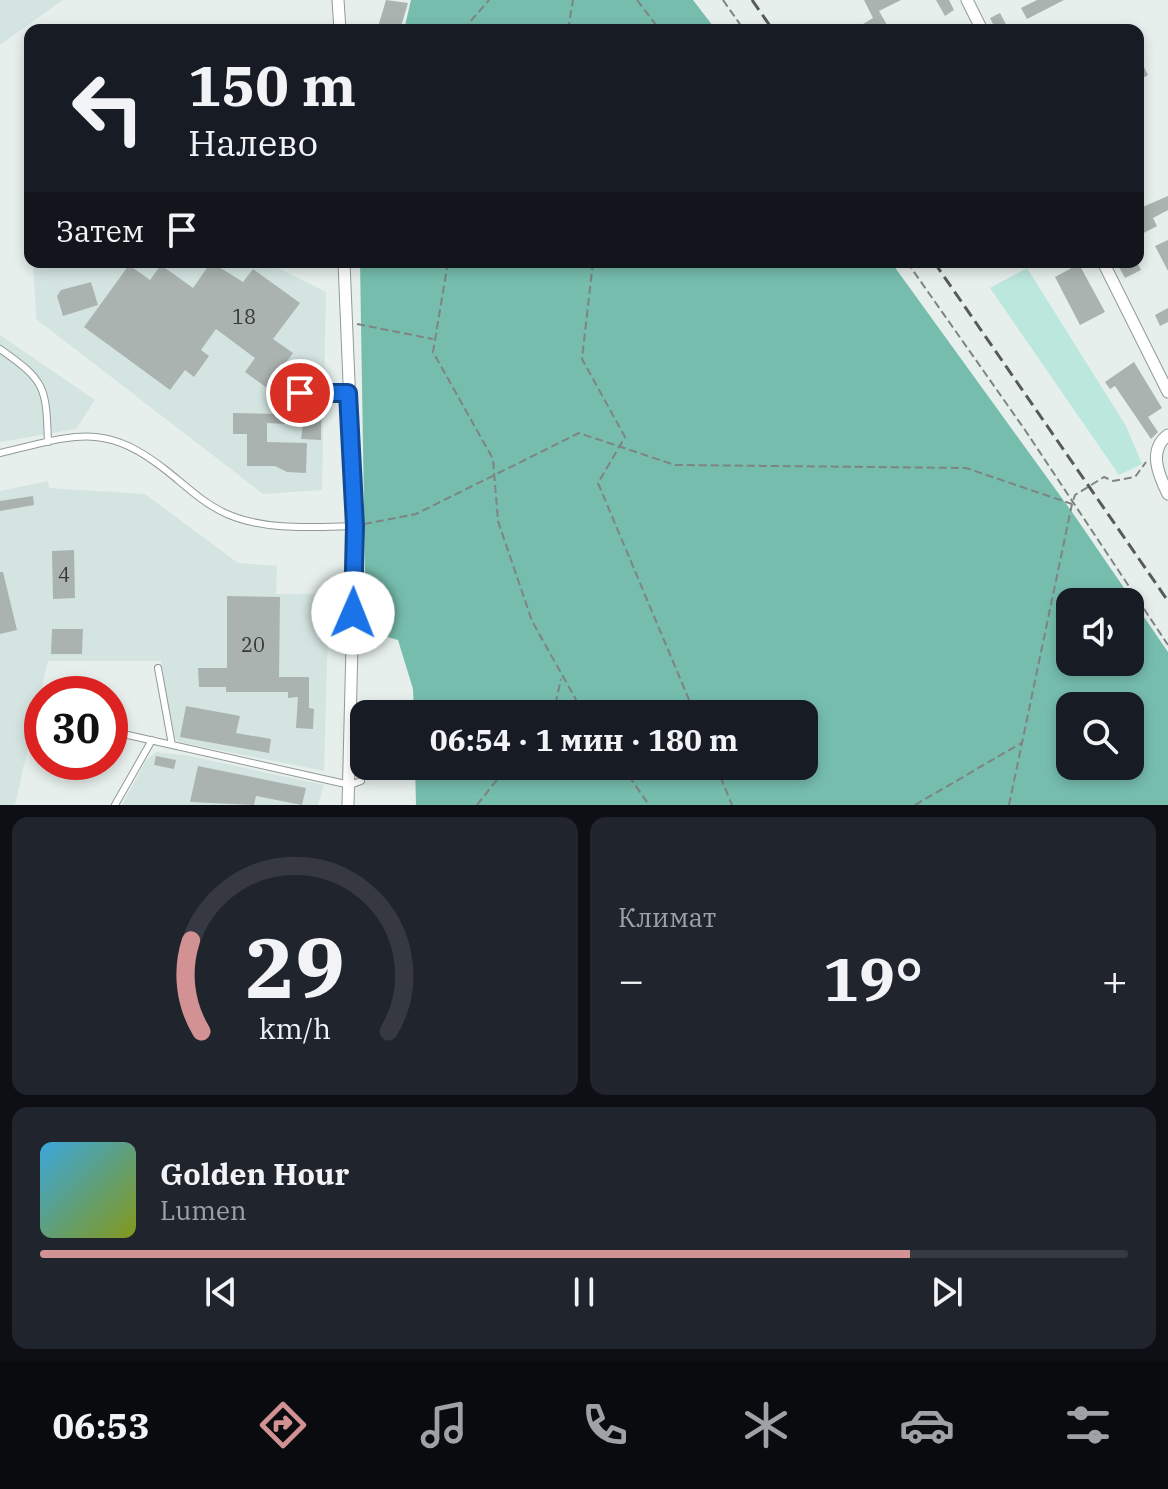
<!DOCTYPE html>
<html lang="ru">
<meta charset="utf-8">
<style>
:root{--surface:#171b24;--page:#20242c;--text:#f1f3f6;--muted:#9ea1a6;--line:#363941;--accent:#d29192}
body{margin:0;font-family:"IBM Plex Serif",serif;background:var(--page);color:var(--text);height:100vh;display:flex;flex-direction:column;font-size:30px;white-space:nowrap}
*{box-sizing:border-box;margin:0}
p{font-size:26px;color:var(--muted)}
.icon{flex:none;width:44px;height:44px;fill:none;stroke:currentColor;stroke-width:2;stroke-linecap:round;stroke-linejoin:round}
.map{position:relative;height:805px;overflow:hidden}
.side{display:flex;flex-direction:column;gap:12px;padding:12px;background:#0d0f14;flex:1}
.side>*{flex:none}
.hud{position:absolute;left:24px;top:24px;width:1120px;height:244px;border-radius:16px;box-shadow:0 4px 12px #0003;background:#171b24;color:var(--text);overflow:hidden}
.buttons{position:absolute;left:1056px;top:588px;display:grid;gap:16px}
.buttons a{display:grid;place-items:center;width:88px;height:88px;border-radius:16px;background:var(--surface);box-shadow:0 4px 12px #0003;font-size:40px}
.speed{position:absolute;left:24px;top:676px;display:flex;gap:16px;font-size:40px;font-weight:700;text-align:center}
.speed>*{display:grid;place-content:center;width:104px;height:104px;border-radius:50%;background:var(--surface);box-shadow:0 4px 12px #0003;line-height:1}
.speed .limit{border:12px solid #d22;background:#fff;color:#111}
.pin{position:absolute;display:grid;place-items:center;width:68px;height:68px;color:#fff;margin:-34px;border:4px solid #fff;border-radius:50%;box-shadow:0 2px 8px #0007}
.me{position:absolute;width:88px;margin:-44px;rotate:1deg;stroke-linejoin:round;filter:drop-shadow(0 0 6px #0008)}
.turn{display:flex;align-items:center;gap:28px;height:168px;padding:0 32px;font-size:36px}
.turn .icon{width:104px;height:104px;stroke-width:2.5}
.turn b{display:block;font-size:56px;line-height:68px}
.then{display:flex;align-items:center;height:76px;padding:0 32px;background:#0003;gap:16px;font-size:30px}
.big{font-size:60px;font-weight:700;line-height:1.1}
.side .card{flex:1;display:flex;flex-direction:column;justify-content:center;gap:12px;min-width:0;padding:0 28px;border-radius:16px;background:var(--page)}
.side .dial{align-items:center;gap:0}
.dial svg{height:208px;overflow:visible;fill:none;stroke:var(--line);stroke-width:7;stroke-linecap:round;text-anchor:middle}
.dial text{fill:var(--text);stroke:none}
.song{display:flex;align-items:center;gap:24px}
.cover{width:96px;height:96px;border-radius:12px;background:linear-gradient(135deg,hsl(200 70% 55%),hsl(70 70% 35%))}
.played{height:8px;border-radius:4px;background:linear-gradient(90deg,var(--accent) 80%,var(--line) 80%)}
.keys{display:flex;justify-content:space-around;direction:ltr}
.heat{display:flex;justify-content:space-between;align-items:center;font-size:44px;direction:ltr}
.side .tiles{flex:1;display:grid;gap:12px;grid-template-columns:1fr 1fr}
.card:last-child{grid-column:span 2}
.trip{position:absolute;left:350px;top:700px;width:468px;height:80px;border-radius:16px;background:var(--surface);box-shadow:0 4px 12px #0003;font-weight:700;line-height:80px;text-align:center}
.dock{display:flex;height:128px;justify-content:space-around;align-items:center;background:#090b0e;color:var(--muted)}
.dock .icon{width:56px;height:56px}
.dock .on{color:var(--accent)}
.dock b{font-size:36px;color:var(--text)}
.map>svg:first-child{display:block}
.built{fill:#d4e5e1}
.green{fill:#bce7dc}
.forest{fill:#76bdad;fill-rule:evenodd}
.building{fill:#abb3b1}
.lines{fill:none;stroke-linecap:round;stroke-linejoin:round}
.service-casing{stroke:#929a97;stroke-width:8}
.minor-casing{stroke:#929a97;stroke-width:13}
.path{stroke:#7e8482;stroke-width:2;stroke-dasharray:8 4;stroke-linecap:butt}
.service{stroke:#fff;stroke-width:6}
.minor{stroke:#fff;stroke-width:11}
.rail{stroke:#565b5a;stroke-width:3;stroke-dasharray:12 6;stroke-linecap:butt}
.route-casing{stroke:#114b97;stroke-width:20}
.route{stroke:#1a73e8;stroke-width:14}
.labels{text-anchor:middle;dominant-baseline:central;stroke-width:6;stroke-linejoin:round;paint-order:stroke}
.number-label{font-size:20px;fill:#343837}
</style>
<div class="map">
<svg width="1168" height="805" viewBox="0 0 1168 805">
<rect width="100%" height="100%" fill="#e6efec"/>
<path class="built" d="M 0,0 L 63,0 L 0,45 Z
M 33,262 L 266,262 L 326,292 L 322,490 L 263,494 L 36,319 Z
M 0,335 L 95,400 L 76,429 L 0,442 Z
M 48,481 L 49,488 L 145,494 L 238,563 L 277,566 L 276,594 L 329,594 L 324,771 L 179,742 L 171,733 L 161,661 L 48,661 L 15,805 L 0,805 L 0,491 Z
M 156,752 L 185,755 L 324,785 L 318,805 L 122,805 L 146,760 Z"/>
<path class="green" d="M 1027,268 L 1126,426 L 1142,464 L 1119,475 L 990,288 Z"/>
<path class="forest" d="M 411,0 L 693,0 L 716,30 L 404,30 Z
M 360,262 L 891,262 L 1072,512 L 1168,652 L 1168,805 L 416,805 L 415,766 L 804,766 L 804,714 L 414,714 L 413,689 L 398,640 L 366,631 ZM 1070,602 L 1130,602 L 1130,662 L 1070,662 ZM 1070,706 L 1130,706 L 1130,766 L 1070,766 Z"/>
<path class="building" d="M 386,0 L 408,3 L 400,30 L 377,30 Z
M 864,0 L 901,0 L 879,11 L 890,30 L 867,30 L 863,24 L 873,18 Z
M 936,0 L 949,0 L 954,10 L 945,16 Z
M 1037,0 L 1064,0 L 1027,19 L 1021,8 Z
M 1000,13 L 1009,30 L 996,30 L 990,18 Z
M 1138,55 L 1148,75 L 1138,81 Z
M 1168,196 L 1168,210 L 1153,218 L 1157,226 L 1138,236 L 1138,209 Z
M 1168,240 L 1168,271 L 1155,246 Z
M 211,262 L 243,282 L 253,269 L 300,303 L 273,339 L 293,353 L 267,388 L 245,372 L 255,358 L 216,329 L 201,350 L 209,356 L 194,377 L 185,370 L 170,390 L 84,327 L 129,265 L 150,280 L 161,265 L 193,288 Z
M 1128,262 L 1137,262 L 1141,270 L 1125,278 L 1119,267 Z
M 1079,264 L 1105,312 L 1080,325 L 1055,277 Z
M 91,282 L 98,305 L 63,316 L 57,296 L 61,290 Z
M 1168,308 L 1168,322 L 1160,326 L 1155,315 Z
M 1134,362 L 1162,408 L 1148,417 L 1158,432 L 1151,439 L 1115,386 L 1110,389 L 1105,382 Z
M 282,409 L 321,410 L 321,440 L 301,439 L 303,425 L 267,423 L 267,442 L 307,443 L 306,473 L 287,472 L 275,466 L 247,466 L 247,434 L 233,434 L 233,413 L 281,414 Z
M 33,496 L 34,505 L 0,511 L 0,501 Z
M 74,550 L 75,598 L 53,599 L 52,551 Z
M 0,572 L 3,572 L 17,630 L 0,634 Z
M 227,596 L 280,597 L 279,677 L 309,677 L 309,708 L 314,709 L 313,729 L 296,728 L 298,697 L 288,698 L 288,692 L 226,692 L 226,687 L 199,687 L 198,668 L 227,668 Z
M 52,629 L 83,629 L 82,654 L 51,654 Z
M 186,706 L 240,716 L 236,733 L 271,739 L 269,753 L 180,737 Z
M 156,756 L 176,760 L 174,769 L 154,765 Z
M 198,766 L 306,788 L 302,805 L 256,796 L 254,805 L 190,802 Z"/>
<g class="lines">
<defs>
<path id="service" d="M 0,349 C 46,381 46,387 48,442
M 300,393 L 348,393
M 0,453 C 74,436 103,420 167,471 C 186,486 204,504 227,514 C 266,531 313,527 355,526
M 158,668 L 172,745
M 110,731 L 350,785 L 361,781
M 115,805 L 152,740"/>
<path id="minor" d="M 338,0 L 340,30
M 967,0 L 982,30
M 344,262 L 355,526 L 348,805
M 1103,262 L 1168,392
M 1168,435 C 1148,450 1158,474 1168,494"/>
</defs>
<use href="#service" class="service-casing"/>
<use href="#minor" class="minor-casing"/>
<path class="path" d="M 637,0 L 660,30
M 723,0 L 744,30
M 463,30 L 489,0
M 568,30 L 573,0
M 448,262 L 433,352 L 493,459 L 498,521 L 532,621 L 584,714
M 593,262 L 582,359 L 625,437 L 598,483 L 695,714
M 907,262 L 1025,430 L 1168,645
M 357,324 L 433,339
M 364,524 L 416,514 L 579,433 L 675,465 L 966,468 L 1072,504
M 549,714 L 555,706 L 561,679
M 622,766 L 649,805
M 716,766 L 732,805
M 477,805 L 508,766
M 915,805 L 1023,742
M 1009,805 L 1072,504 L 1075,495 L 1104,477 L 1113,481 L 1135,477 L 1146,462"/>
<use href="#service" class="service"/>
<use href="#minor" class="minor"/>
<path class="rail" d="M 752,0 L 773,30
M 934,262 L 1168,601"/>
</g>
<g class="lines">
<defs>
<path id="route" d="M 300,393 L 348,393 L 355,526 L 353,613"/>
</defs>
<use href="#route" class="route-casing"/>
<use href="#route" class="route"/>
</g>
<g class="labels">
<g class="number-label">
<text x="244" y="316">18</text>
<text x="64" y="574">4</text>
<text x="253" y="644">20</text>
</g>
</g>
</svg>
<div class="buttons">
<a><svg class="icon" aria-label="sound" viewBox="0 0 24 24"><path d="M4 9h4l5-4v14l-5-4H4zM17 9q2 3 0 6"/></svg></a>
<a><svg class="icon" aria-label="search" viewBox="0 0 24 24"><circle cx="10" cy="10" r="6"/><path d="M15 15l6 6"/></svg></a>
</div>
<div class="speed"><div class="limit">30</div></div>
<div class="pin" style="left:300px;top:393px;background:#d93025"><svg class="icon" aria-label="arrive" viewBox="0 0 24 24"><path d="M6 21V4h12l-3 4 3 4H6"/></svg></div>
<svg class="me" style="left:353px;top:613px" viewBox="-20 -20 40 40"><circle r="19" fill="#fff"/><path d="M0-13L10 11 0 6-10 11z" fill="#1a73e8"/></svg>
<div class="trip">06:54 · 1 мин · 180 m</div>
<div class="hud">
<div class="turn"><svg class="icon" aria-label="left" viewBox="0 0 24 24"><path d="M17 20v-9H6M10 6l-5 5 5 5"/></svg><div><b>150 m</b>Налево</div></div>
<div class="then">Затем<svg class="icon" aria-label="arrive" viewBox="0 0 24 24"><path d="M6 21V4h12l-3 4 3 4H6"/></svg></div>
</div>
</div>
<section class="side">
<div class="tiles">
<div class="card dial"><svg viewBox="0 0 100 80">
<path d="M14 69A42 42 0 1 1 86 69"/>
<path d="M14 69A42 42 0 0 1 10 34" stroke="#d29192"/>
<text x="50" y="56" font-size="32" font-weight="700">29</text>
<text x="50" y="72" font-size="11">km/h</text>
</svg></div>
<div class="card"><p>Климат</p>
<div class="heat"><a>−</a><b class="big">19°</b><a>+</a></div>
</div>
<div class="card">
<div class="song"><i class="cover"></i><div><b>Golden Hour</b><p>Lumen</p></div></div>
<div class="played"></div>
<div class="keys"><svg class="icon" aria-label="previous" viewBox="0 0 24 24"><path d="M18 5L8 12l10 7zM5 5v14"/></svg><svg class="icon" aria-label="pause" viewBox="0 0 24 24"><path d="M8 5v14M16 5v14"/></svg><svg class="icon" aria-label="next" viewBox="0 0 24 24"><path d="M6 5l10 7-10 7zM19 5v14"/></svg></div>
</div>
</div>
</section>
<nav class="dock">
<b>06:53</b>
<svg class="icon on" aria-label="directions" viewBox="0 0 24 24"><path d="M12 3l9 9-9 9-9-9zM9 14v-3h6M13 9l2 2-2 2"/></svg>
<svg class="icon" aria-label="music" viewBox="0 0 24 24"><path d="M9 18V5l10-2v13"/><circle cx="6" cy="18" r="3"/><circle cx="16" cy="16" r="3"/></svg>
<svg class="icon" aria-label="phone" viewBox="0 0 24 24"><path d="M5 4h4l2 5-3 2q2 4 5 5l2-3 5 2v4C11 20 4 13 5 4z"/></svg>
<svg class="icon" aria-label="climate" viewBox="0 0 24 24"><path d="M12 3v18M4 7l16 10M4 17L20 7"/></svg>
<svg class="icon" aria-label="car" viewBox="0 0 24 24"><path d="M5 17H2v-5l4-1 3-4h7l3 4 3 1v5h-3M9 17h6M6 11h13"/><circle cx="7" cy="17" r="2"/><circle cx="17" cy="17" r="2"/></svg>
<svg class="icon" aria-label="filters" viewBox="0 0 24 24"><path d="M4 7h16M4 17h16"/><circle cx="9" cy="7" r="2"/><circle cx="15" cy="17" r="2"/></svg>
</nav>
